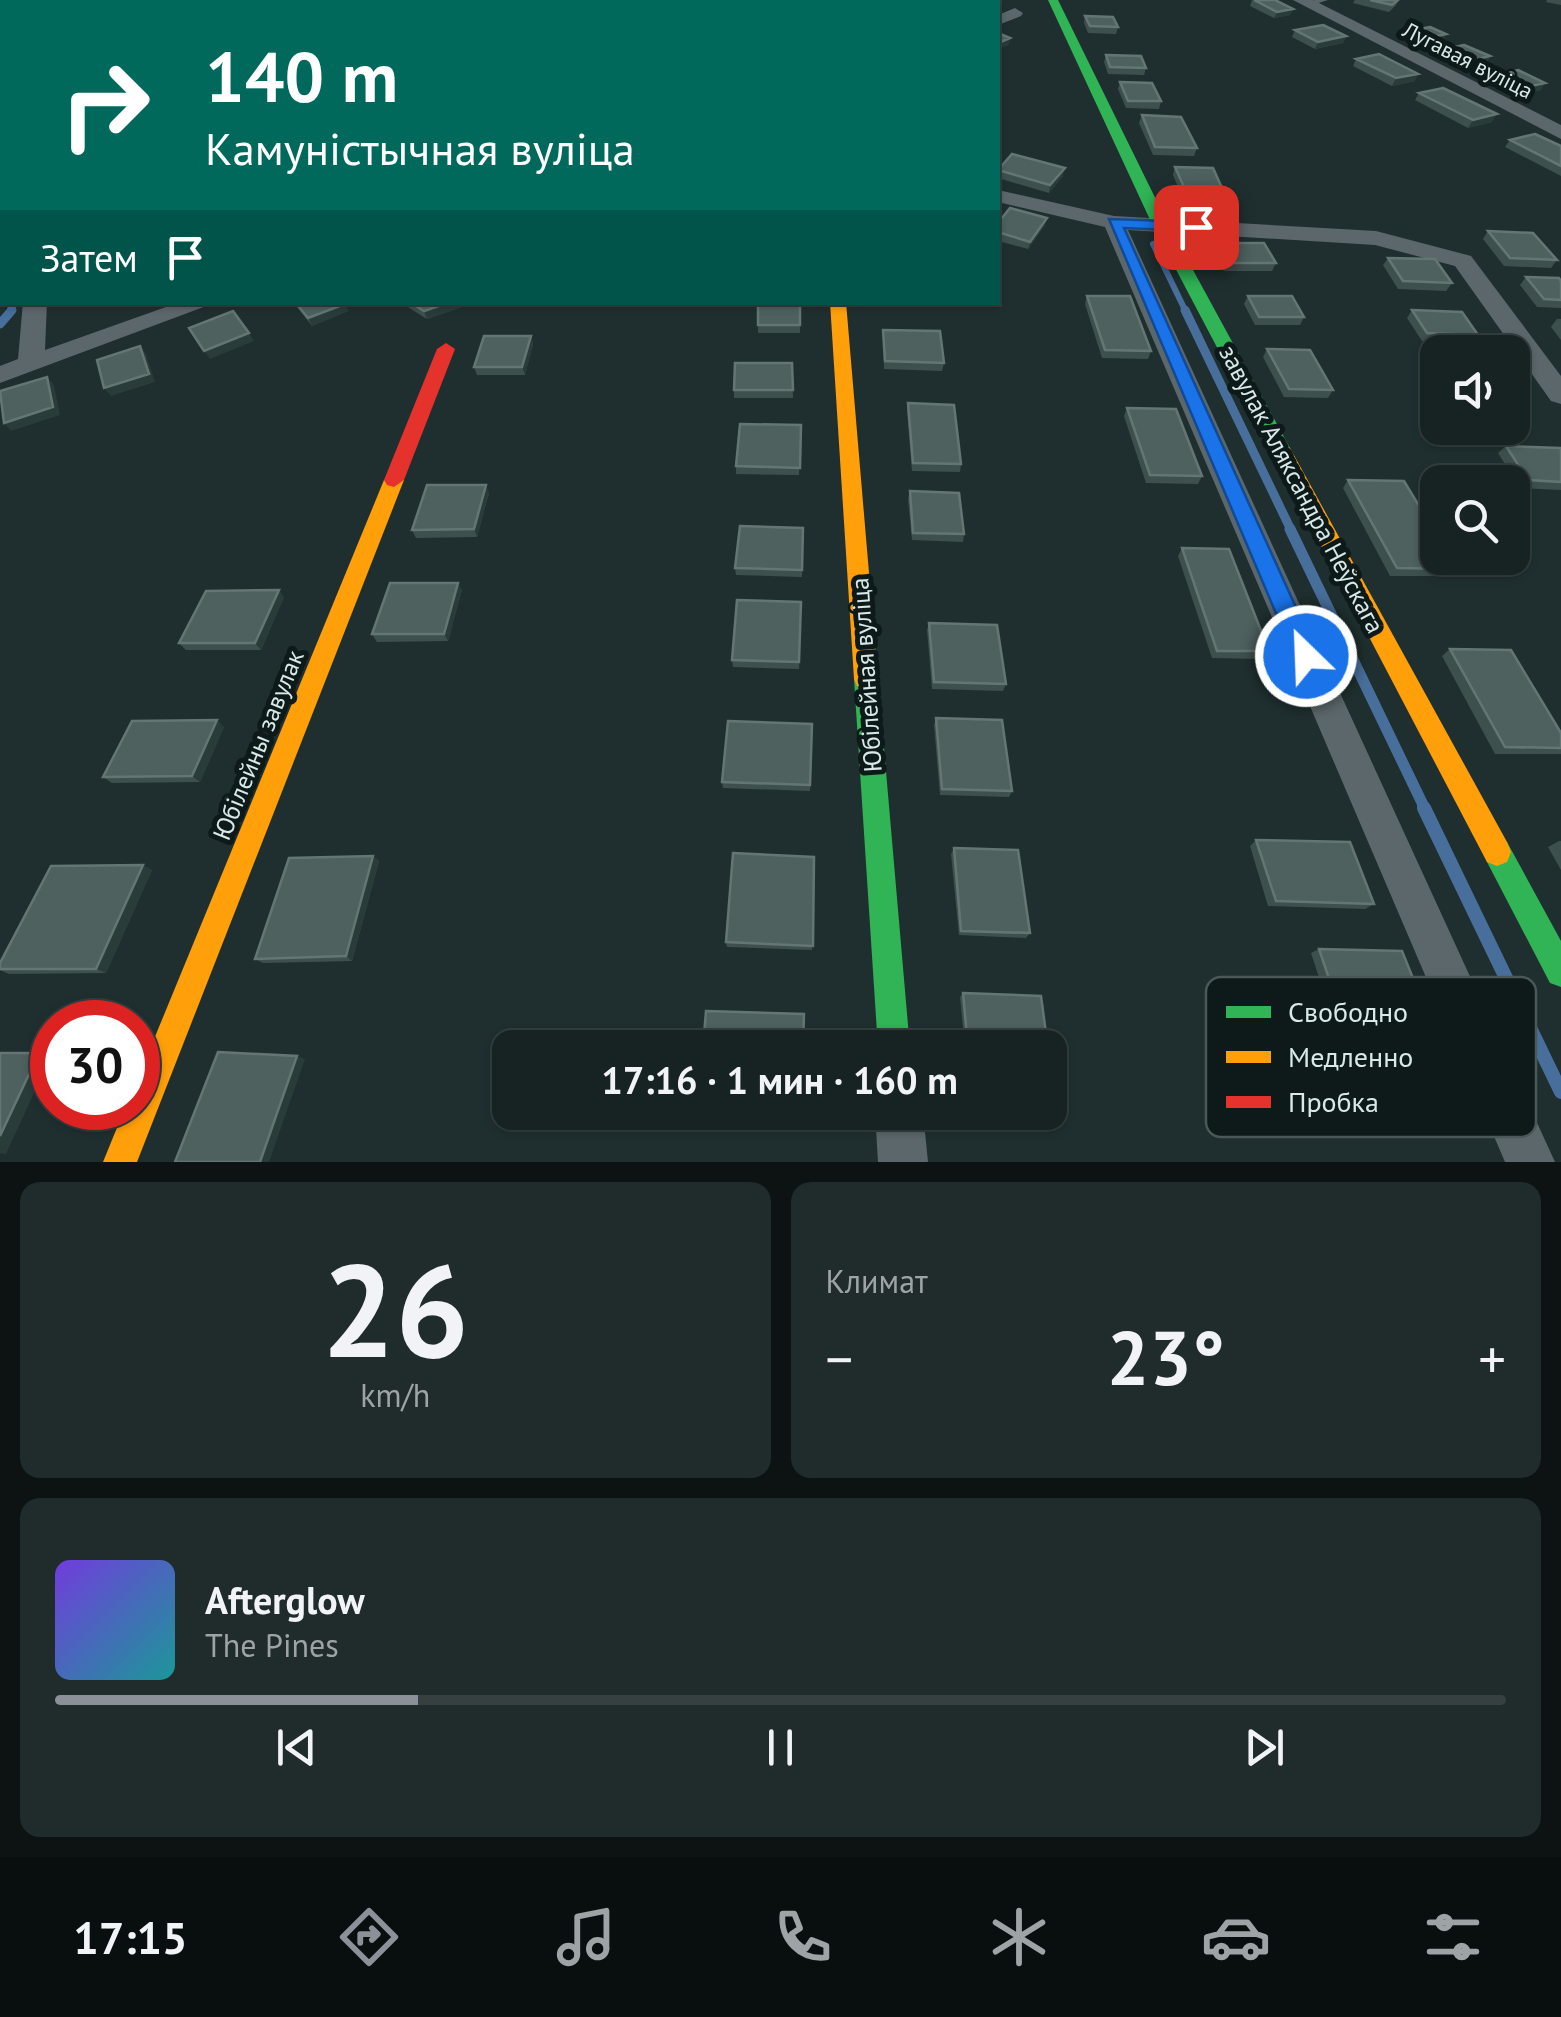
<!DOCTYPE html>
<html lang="ru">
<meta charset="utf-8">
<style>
:root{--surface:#172323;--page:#202b2b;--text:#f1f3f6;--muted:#9ea4a6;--line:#364041;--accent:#8c9099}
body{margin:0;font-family:"PT Sans",sans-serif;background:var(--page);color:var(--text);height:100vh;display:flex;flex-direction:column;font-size:38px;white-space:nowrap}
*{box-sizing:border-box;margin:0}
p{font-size:32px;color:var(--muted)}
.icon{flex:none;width:55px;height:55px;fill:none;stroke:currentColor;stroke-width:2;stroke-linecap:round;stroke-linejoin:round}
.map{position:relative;height:1162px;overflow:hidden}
.side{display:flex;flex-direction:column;gap:20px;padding:20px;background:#0d1313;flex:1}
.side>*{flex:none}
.banner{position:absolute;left:0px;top:0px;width:1000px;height:305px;box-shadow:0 2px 8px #0004,0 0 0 2px var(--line);background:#00695c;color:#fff;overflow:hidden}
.controls{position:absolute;left:1420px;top:335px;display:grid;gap:20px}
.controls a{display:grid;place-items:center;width:110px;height:110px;border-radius:20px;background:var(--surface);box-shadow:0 2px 8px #0004,0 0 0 2px var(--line);font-size:50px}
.speed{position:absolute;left:30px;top:1000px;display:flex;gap:20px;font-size:50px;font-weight:700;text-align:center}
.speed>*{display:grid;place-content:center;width:130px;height:130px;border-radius:50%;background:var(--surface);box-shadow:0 2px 8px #0004,0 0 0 2px var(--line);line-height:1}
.speed .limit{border:15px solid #d22;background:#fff;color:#111}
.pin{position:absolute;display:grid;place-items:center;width:85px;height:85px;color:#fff;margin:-42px;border-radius:20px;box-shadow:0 5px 15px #0006}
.me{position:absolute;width:110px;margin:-55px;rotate:336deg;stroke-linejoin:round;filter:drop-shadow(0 0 8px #0008)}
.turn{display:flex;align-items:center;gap:35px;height:210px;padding:0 40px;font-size:45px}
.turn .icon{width:130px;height:130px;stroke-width:2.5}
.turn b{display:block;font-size:70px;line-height:85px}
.then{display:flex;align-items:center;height:95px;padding:0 40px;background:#0003;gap:20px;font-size:38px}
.big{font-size:75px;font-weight:700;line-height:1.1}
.side .widget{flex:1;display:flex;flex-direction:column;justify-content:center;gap:15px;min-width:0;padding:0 35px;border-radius:20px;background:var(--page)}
.side .dial{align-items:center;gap:0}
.dial b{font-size:130px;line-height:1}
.song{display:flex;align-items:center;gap:30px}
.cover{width:120px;height:120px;border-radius:15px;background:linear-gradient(135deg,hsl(260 70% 55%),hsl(180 70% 35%))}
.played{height:10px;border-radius:5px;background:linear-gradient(90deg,var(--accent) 25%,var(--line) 25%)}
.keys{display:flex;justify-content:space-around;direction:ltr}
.heat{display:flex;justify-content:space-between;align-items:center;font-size:55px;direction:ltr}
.side .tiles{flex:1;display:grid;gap:20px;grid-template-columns:1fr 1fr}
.widget:last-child{grid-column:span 2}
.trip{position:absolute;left:492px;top:1030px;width:575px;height:100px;border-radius:20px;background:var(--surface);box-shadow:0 2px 8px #0004,0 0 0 2px var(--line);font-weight:700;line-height:100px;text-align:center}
.menu{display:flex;height:160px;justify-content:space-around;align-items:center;background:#090e0e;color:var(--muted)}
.menu .icon{width:70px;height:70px}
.menu .active{color:var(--accent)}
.menu b{font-size:45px;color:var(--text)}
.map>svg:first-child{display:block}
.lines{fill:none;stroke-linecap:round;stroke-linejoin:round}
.stream-far3{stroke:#486e9c;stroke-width:6}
.stream-far2{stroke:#486e9c;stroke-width:9}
.stream-far1{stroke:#486e9c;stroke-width:11}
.stream{stroke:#486e9c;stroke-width:14}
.lane{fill:#5b676b;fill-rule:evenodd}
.street{fill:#5b676b;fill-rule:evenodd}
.fast{fill:#30b455;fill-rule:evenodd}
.slow{fill:#ff9f0a;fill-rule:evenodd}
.jam{fill:#e5322d;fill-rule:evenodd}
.wall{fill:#3e504d}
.shaded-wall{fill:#2a3c3a}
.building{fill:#4e615e;stroke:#647673;stroke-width:2.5}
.route{fill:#1a73e8;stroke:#114b97;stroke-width:2.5}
.labels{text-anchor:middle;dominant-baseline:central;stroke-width:10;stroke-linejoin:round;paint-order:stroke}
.far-street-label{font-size:22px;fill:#d9e9e9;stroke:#0e1a1a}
.street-label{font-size:25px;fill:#d9e9e9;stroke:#0e1a1a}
.key{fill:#0e1a1a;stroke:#4b5858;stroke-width:2.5}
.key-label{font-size:28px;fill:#d9e9e9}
</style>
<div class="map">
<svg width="1561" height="1162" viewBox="0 0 1561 1162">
<rect width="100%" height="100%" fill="#1f2f2f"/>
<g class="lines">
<path class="stream-far3" d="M 0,232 L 2,249
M 1153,244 L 1186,312
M 10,302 L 11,312"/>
<path class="stream-far2" d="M 1185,310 L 1292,532
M 0,324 L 12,310"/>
<path class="stream-far1" d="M 1290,529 L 1426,811"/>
<path class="stream" d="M 1424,808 L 1561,1092"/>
<path class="lane" d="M 1315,0 L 1328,0 L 1309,6 L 1305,4 Z"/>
<path class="street" d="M 461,0 L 481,0 L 483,2 L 463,2 Z
M 1293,0 L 1313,0 L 1561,125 L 1561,139 Z
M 1015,8 L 1023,13 L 1021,16 L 998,25 L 998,15 Z
M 0,91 L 2,91 L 2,101 L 0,101 Z
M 0,143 L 2,144 L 2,166 L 0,166 Z
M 998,190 L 1114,216 L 1376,231 L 1471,256 L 1561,376 L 1561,404 L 1551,401 L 1455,266 L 1375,245 L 1128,230 L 1555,1162 L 1505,1162 L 1105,227 L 998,202 Z
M 0,192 L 2,192 L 2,204 L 0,204 Z
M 23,302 L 47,302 L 45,350 L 180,302 L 217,302 L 0,383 L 0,366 L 18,359 Z
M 875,1112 L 923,1112 L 928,1162 L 878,1162 Z"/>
<path class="fast" d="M 1048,0 L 1058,0 L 1168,224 L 1290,448 L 1287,453 L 1280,455 L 1270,448 L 1152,224 Z
M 866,668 L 875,672 L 878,679 L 910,1048 L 878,1048 L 854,679 L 857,672 Z
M 1497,838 L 1507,842 L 1561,941 L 1561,987 L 1550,983 L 1487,862 L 1483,852 L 1487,842 Z"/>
<path class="slow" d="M 830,302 L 846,302 L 878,679 L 875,686 L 866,690 L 857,686 L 854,679 Z
M 1280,441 L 1290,448 L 1507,842 L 1511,852 L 1507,862 L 1497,866 L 1487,862 L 1270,448 Z
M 394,473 L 404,480 L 137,1162 L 103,1162 L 125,1108 L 138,1108 L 138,1078 L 384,480 Z"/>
<path class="jam" d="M 446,343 L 455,349 L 404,480 L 394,487 L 387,485 L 384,480 L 437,349 Z"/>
</g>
<path class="wall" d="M 1252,0 L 1293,9 L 1290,15 L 1274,18 L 1250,6 Z
M 1355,0 L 1399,0 L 1396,5 L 1389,12 L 1353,3 Z
M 1547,0 L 1561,0 L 1561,5 L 1546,2 Z
M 1085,16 L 1118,27 L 1116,34 L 1088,33 L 1084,23 Z
M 1295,30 L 1346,36 L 1343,43 L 1315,49 L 1292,37 Z
M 1407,31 L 1446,34 L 1443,41 L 1419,45 L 1404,38 Z
M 1440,50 L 1490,56 L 1486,64 L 1462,69 L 1436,56 Z
M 1106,55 L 1146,68 L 1144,75 L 1108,74 L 1104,62 Z
M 1356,59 L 1415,81 L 1392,86 L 1353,66 Z
M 1495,76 L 1541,90 L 1517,95 L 1491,83 Z
M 1120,82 L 1161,101 L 1159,109 L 1126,108 L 1118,89 Z
M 1419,93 L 1492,122 L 1468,128 L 1415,100 Z
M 1142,115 L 1197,148 L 1194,156 L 1153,155 L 1139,123 Z
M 1510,140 L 1561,146 L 1561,176 L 1505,147 Z
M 1175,167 L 1222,188 L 1219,196 L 1181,194 L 1173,175 Z
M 998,169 L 1063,176 L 1049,193 L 998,178 Z
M 998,223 L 1045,225 L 1028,249 L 998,241 Z
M 1488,231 L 1557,260 L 1551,268 L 1504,266 L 1483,239 Z
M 1217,243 L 1276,263 L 1272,271 L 1224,271 L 1213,251 Z
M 1388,258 L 1452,283 L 1446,291 L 1398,289 L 1383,265 Z
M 1526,277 L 1561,281 L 1561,308 L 1537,307 L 1520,285 Z
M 1087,296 L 1151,351 L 1148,359 L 1102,358 L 1085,304 Z
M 1248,296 L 1304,317 L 1300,325 L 1255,325 L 1244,304 Z
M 293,302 L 344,302 L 348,311 L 312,326 Z
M 405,302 L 460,302 L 462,307 L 427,319 L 406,306 Z
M 758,302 L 800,302 L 800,333 L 758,333 Z
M 1412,310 L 1478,335 L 1472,343 L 1422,341 L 1407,318 Z
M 1557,319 L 1561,319 L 1561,340 L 1551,327 Z
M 883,330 L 944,363 L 942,371 L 884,369 Z
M 531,336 L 533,344 L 525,375 L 477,375 L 474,367 Z
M 1267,349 L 1333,390 L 1328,398 L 1284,397 L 1263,357 Z
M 792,363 L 793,398 L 734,398 L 734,390 Z
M 1512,377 L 1527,398 L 1520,406 L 1512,405 Z
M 908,403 L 961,464 L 960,472 L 912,471 L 907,411 Z
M 1127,408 L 1202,476 L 1198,484 L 1146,483 L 1124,416 Z
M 801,425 L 799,475 L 736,474 L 736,466 Z
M 1506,446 L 1561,448 L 1561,490 L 1520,488 L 1498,453 Z
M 1348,480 L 1457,569 L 1449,576 L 1390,576 L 1343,488 Z
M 910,491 L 964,534 L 963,542 L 912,540 L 908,499 Z
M 489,493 L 477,537 L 416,538 L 412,530 Z
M 803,528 L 802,577 L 736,575 L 735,568 Z
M 1182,548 L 1269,651 L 1263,659 L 1212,658 L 1178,556 Z
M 462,590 L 448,641 L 377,642 L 372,634 Z
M 284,597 L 261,650 L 186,650 L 179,643 Z
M 801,602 L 799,669 L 733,667 L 732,660 Z
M 929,623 L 1006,684 L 1003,691 L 932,689 L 927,630 Z
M 1450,649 L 1561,733 L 1561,754 L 1495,754 L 1442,656 Z
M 936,718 L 1012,791 L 1009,797 L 940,795 L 934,725 Z
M 812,724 L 810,791 L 723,788 L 722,782 Z
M 224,727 L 200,782 L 112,783 L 103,777 Z
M 1256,840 L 1374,904 L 1365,909 L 1268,906 L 1250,846 Z
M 1559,841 L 1561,841 L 1561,870 L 1548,847 Z
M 954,848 L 1030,933 L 1026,938 L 959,935 L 951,854 Z
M 373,856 L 379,861 L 352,961 L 263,963 L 255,959 Z
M 814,857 L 812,950 L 727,947 L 726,942 Z
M 152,870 L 106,973 L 9,974 L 0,970 L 0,963 Z
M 1319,949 L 1443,1053 L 1433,1056 L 1344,1054 L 1311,953 Z
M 963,993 L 1048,1048 L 965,1048 L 960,997 Z
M 751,1112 L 802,1112 L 802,1115 Z
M 970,1112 L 1050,1112 L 1057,1117 L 1053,1119 L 970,1115 Z"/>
<path class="shaded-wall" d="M 343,0 L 364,0 L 355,2 L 344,2 Z
M 1293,9 L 1290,15 L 1274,18 L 1277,12 Z
M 1446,34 L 1443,41 L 1419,45 L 1423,39 Z
M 1346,36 L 1343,43 L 1315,49 L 1318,42 Z
M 1010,38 L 1009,45 L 998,49 L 998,43 Z
M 1490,56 L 1486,64 L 1462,69 L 1466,62 Z
M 1418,74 L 1415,81 L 1392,86 L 1396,78 Z
M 1545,83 L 1541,90 L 1517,95 L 1522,88 Z
M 1497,114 L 1492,122 L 1468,128 L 1473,120 Z
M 1065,168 L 1063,176 L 1049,193 L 1050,185 Z
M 1047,218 L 1045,225 L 1028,249 L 1030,242 Z
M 450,302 L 460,302 L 462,307 L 427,319 L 424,311 Z
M 345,304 L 348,311 L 312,326 L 308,318 Z
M 249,333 L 254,341 L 210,359 L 204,351 Z
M 531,336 L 533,344 L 525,375 L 522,367 Z
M 140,346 L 146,354 L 155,382 L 111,396 L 104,388 Z
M 47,377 L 54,385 L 60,415 L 11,431 L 4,423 Z
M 486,485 L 489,493 L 477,537 L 474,529 Z
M 458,583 L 462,590 L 448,641 L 444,634 Z
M 279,590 L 284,597 L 261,650 L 255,643 Z
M 217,720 L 224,727 L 200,782 L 192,776 Z
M 373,856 L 379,861 L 352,961 L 346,956 Z
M 143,865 L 152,870 L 106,973 L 96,969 Z
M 39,1053 L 51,1056 L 6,1154 L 0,1153 L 0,1136 Z
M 297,1056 L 305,1059 L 269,1162 L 260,1162 Z"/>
<path class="building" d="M 295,0 L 312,0 L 317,2 L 289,2 Z
M 429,0 L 460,0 L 464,2 L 424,1 Z
M 622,0 L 640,0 L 647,2 L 616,2 Z
M 724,0 L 743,0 L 746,1 L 718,2 Z
M 931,0 L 959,0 L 963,1 L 938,2 Z
M 1254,0 L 1275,0 L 1293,9 L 1277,12 Z
M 1370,0 L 1398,0 L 1392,5 Z
M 1085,16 L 1113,17 L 1118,27 L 1090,26 Z
M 1323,25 L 1346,36 L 1318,42 L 1295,30 Z
M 1430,27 L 1446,34 L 1423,39 L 1407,31 Z
M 998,33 L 1010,38 L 998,43 Z
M 1464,45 L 1490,56 L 1466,62 L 1440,50 Z
M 1379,54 L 1418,74 L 1396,78 L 1356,59 Z
M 1106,55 L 1141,56 L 1146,68 L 1110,67 Z
M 1518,70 L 1545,83 L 1522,88 L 1495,76 Z
M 1120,82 L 1152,83 L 1161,101 L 1128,101 Z
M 1443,88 L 1497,114 L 1473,120 L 1419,93 Z
M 1142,115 L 1181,117 L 1197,148 L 1155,147 Z
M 1535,134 L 1561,146 L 1561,166 L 1510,140 Z
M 1012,154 L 1065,168 L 1050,185 L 998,170 Z
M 1175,167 L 1213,168 L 1222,188 L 1184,187 Z
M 1010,208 L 1047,218 L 1030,242 L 998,232 L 998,223 Z
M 1488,231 L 1533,233 L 1557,260 L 1510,258 Z
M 1217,243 L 1264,243 L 1276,263 L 1228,263 Z
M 1388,258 L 1435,259 L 1452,283 L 1403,281 Z
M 1526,277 L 1559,278 L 1561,281 L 1561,300 L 1544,299 Z
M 1087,296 L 1130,296 L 1151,351 L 1105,350 Z
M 1248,296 L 1292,296 L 1304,317 L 1259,317 Z
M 295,302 L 344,302 L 345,304 L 308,318 Z
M 410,302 L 450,302 L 424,311 Z
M 758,302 L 800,302 L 800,325 L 758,325 Z
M 1412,310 L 1462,312 L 1478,335 L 1427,333 Z
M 233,311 L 249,333 L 204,351 L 189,328 Z
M 883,330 L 940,331 L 944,363 L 885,361 Z
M 484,336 L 531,336 L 522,367 L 474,367 Z
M 140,346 L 149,374 L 104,388 L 97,360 Z
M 1267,349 L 1310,350 L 1333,390 L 1289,389 Z
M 735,363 L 792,363 L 793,390 L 734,390 Z
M 47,377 L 53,407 L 4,423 L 0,391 Z
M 1512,377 L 1527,398 L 1512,397 Z
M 908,403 L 954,405 L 961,464 L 913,463 Z
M 1127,408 L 1176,409 L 1202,476 L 1150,475 Z
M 740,424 L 801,425 L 800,468 L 736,466 Z
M 1506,446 L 1561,448 L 1561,482 L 1528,480 Z
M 1348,480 L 1404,481 L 1438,537 L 1438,558 L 1450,558 L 1457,569 L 1397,568 Z
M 427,485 L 486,485 L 474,529 L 412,530 Z
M 910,491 L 959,493 L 964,534 L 913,533 Z
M 740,526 L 803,528 L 802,570 L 735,568 Z
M 1182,548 L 1229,549 L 1269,651 L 1217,651 Z
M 390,583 L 458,583 L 444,634 L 372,634 Z
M 279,590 L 255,643 L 179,643 L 206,591 Z
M 737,600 L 801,602 L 799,662 L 732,660 Z
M 929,623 L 997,625 L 1006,684 L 934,682 Z
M 1450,649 L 1511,650 L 1561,733 L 1561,748 L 1505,747 Z
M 936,718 L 1002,720 L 1012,791 L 942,789 Z
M 217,720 L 192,776 L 103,777 L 132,721 Z
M 728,721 L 812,724 L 810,785 L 722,782 Z
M 1256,840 L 1350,842 L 1374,904 L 1276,901 Z
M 954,848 L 1018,850 L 1030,933 L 961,931 Z
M 733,853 L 814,857 L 813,946 L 726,942 Z
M 373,856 L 346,956 L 255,959 L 289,858 Z
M 143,865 L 96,969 L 0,969 L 0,963 L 51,866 Z
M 1319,949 L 1402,951 L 1443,1053 L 1353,1050 Z
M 963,993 L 1041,996 L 1048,1048 L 968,1048 Z
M 706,1011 L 804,1014 L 803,1048 L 703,1048 Z
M 218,1052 L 297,1056 L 260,1162 L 175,1162 Z
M 0,1053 L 39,1053 L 0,1136 Z
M 1050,1064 L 1057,1117 L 973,1113 L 1050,1112 Z"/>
<path class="route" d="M 1109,219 L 1196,222 L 1204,227 L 1196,231 L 1124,228 L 1318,656 L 1314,663 L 1297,663 L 1294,656 Z"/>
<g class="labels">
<g class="far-street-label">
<text transform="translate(1468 60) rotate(27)">Лугавая вуліца</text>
</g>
<g class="street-label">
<text transform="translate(1302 489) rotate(62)">завулак Аляксандра Неўскага</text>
<text transform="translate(866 675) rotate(-94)">Юбілейная вуліца</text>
<text transform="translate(258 745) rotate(-68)">Юбілейны завулак</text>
</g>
</g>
<rect x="1206" y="977" width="330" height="160" rx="15" class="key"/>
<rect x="1226" y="1006" width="45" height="12" fill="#30b455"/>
<rect x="1226" y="1051" width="45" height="12" fill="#ff9f0a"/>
<rect x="1226" y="1096" width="45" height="12" fill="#e5322d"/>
<g class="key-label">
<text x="1288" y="1022">Свободно</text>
<text x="1288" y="1067">Медленно</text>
<text x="1288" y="1112">Пробка</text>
</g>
</svg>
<div class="controls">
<a><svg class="icon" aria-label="sound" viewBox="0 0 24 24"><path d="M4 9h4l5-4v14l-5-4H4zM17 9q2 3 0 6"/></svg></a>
<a><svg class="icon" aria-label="search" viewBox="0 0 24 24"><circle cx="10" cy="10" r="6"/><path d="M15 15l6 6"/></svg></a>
</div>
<div class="speed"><div class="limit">30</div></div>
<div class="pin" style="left:1196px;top:227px;background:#d93025"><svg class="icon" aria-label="arrive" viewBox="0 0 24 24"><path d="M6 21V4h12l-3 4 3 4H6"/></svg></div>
<svg class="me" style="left:1306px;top:656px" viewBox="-20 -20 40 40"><circle r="17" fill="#1a73e8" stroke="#fff" stroke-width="3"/><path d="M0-11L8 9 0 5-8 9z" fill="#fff"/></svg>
<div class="trip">17:16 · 1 мин · 160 m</div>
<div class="banner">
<div class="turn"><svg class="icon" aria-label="right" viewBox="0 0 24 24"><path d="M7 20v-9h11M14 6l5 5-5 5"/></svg><div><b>140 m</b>Камуністычная вуліца</div></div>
<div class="then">Затем<svg class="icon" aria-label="arrive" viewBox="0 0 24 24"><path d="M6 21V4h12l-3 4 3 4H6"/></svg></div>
</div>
</div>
<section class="side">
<div class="tiles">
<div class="widget dial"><b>26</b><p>km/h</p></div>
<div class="widget"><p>Климат</p>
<div class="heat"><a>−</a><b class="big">23°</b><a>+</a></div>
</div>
<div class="widget">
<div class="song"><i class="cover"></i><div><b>Afterglow</b><p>The Pines</p></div></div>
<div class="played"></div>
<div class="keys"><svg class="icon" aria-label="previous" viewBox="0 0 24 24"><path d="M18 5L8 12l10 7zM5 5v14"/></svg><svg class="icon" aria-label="pause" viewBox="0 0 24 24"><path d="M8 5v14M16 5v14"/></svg><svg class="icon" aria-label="next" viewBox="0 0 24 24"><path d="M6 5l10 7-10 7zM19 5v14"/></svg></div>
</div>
</div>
</section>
<nav class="menu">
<b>17:15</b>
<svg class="icon active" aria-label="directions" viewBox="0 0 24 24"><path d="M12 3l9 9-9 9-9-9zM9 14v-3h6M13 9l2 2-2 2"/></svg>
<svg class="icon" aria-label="music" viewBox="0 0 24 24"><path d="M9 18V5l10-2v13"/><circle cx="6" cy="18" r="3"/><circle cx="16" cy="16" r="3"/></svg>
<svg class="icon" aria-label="phone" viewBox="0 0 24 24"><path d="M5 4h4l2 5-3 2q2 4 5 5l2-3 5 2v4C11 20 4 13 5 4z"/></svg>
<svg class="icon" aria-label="climate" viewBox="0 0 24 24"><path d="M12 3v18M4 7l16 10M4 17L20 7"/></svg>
<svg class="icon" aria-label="car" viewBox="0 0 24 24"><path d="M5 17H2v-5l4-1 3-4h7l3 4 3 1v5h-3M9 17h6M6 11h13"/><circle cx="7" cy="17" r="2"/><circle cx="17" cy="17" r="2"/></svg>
<svg class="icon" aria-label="filters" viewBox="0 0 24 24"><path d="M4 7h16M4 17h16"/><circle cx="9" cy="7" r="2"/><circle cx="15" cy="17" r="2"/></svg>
</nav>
